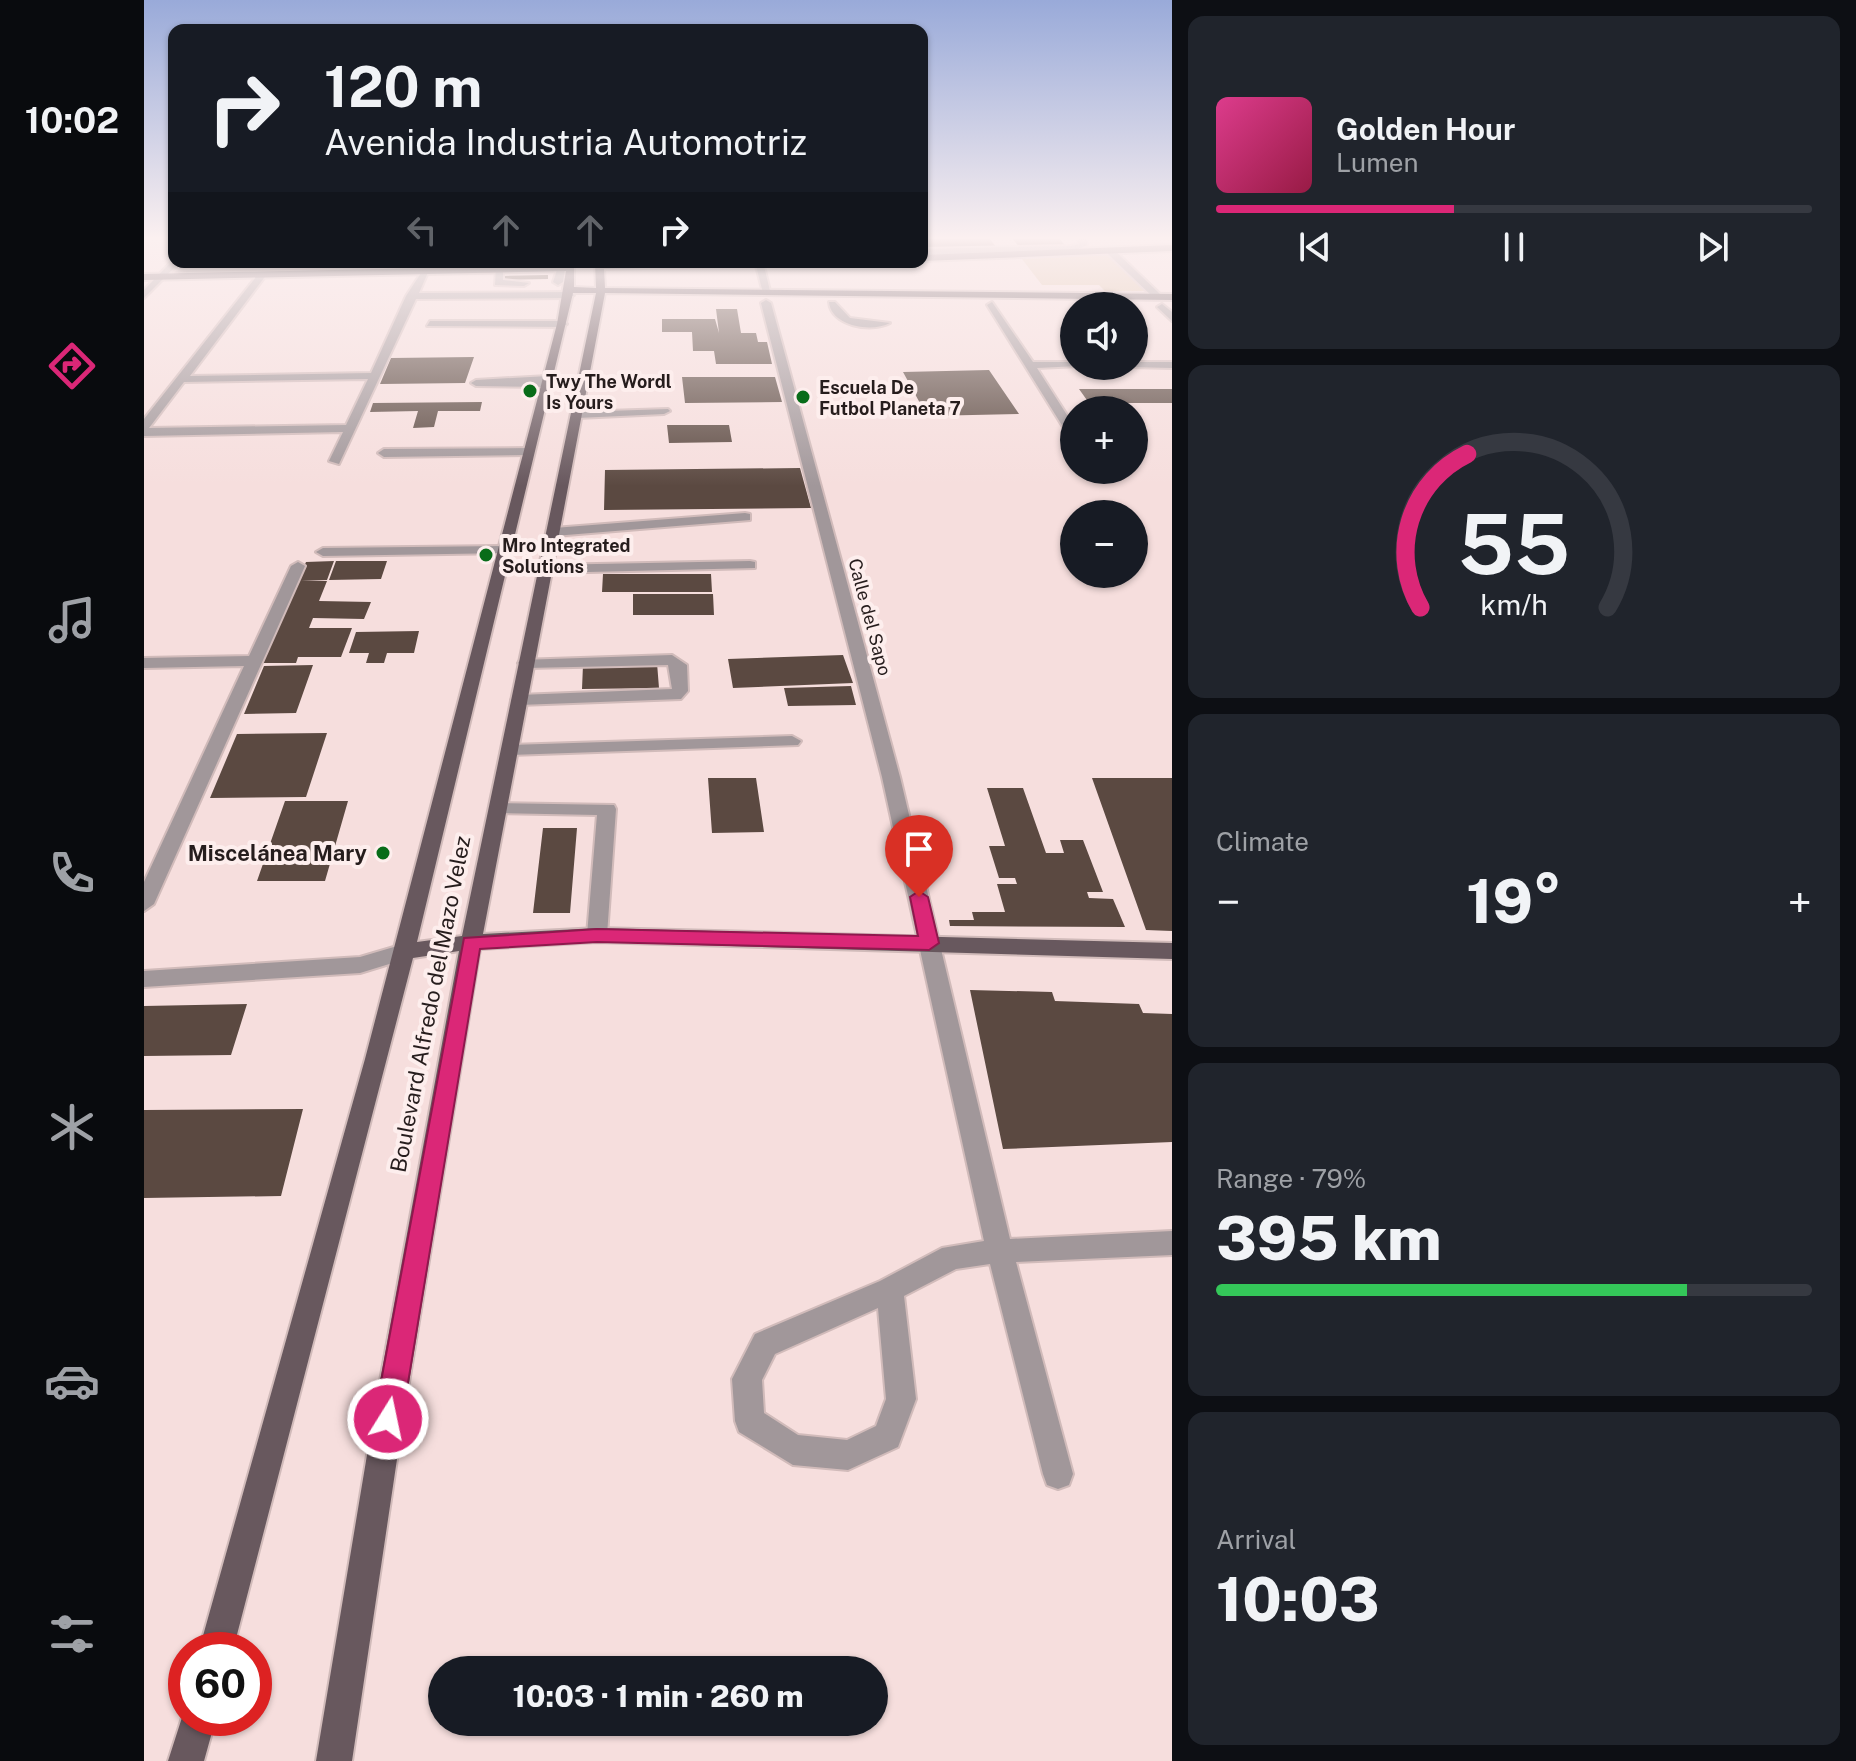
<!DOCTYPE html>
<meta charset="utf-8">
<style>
:root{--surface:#171b24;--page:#20242c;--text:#f1f3f6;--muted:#9ea1a6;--line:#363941;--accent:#db2777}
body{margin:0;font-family:"Public Sans",sans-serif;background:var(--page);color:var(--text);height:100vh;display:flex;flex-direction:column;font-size:30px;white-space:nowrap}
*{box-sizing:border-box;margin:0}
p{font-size:26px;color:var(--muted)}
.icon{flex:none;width:44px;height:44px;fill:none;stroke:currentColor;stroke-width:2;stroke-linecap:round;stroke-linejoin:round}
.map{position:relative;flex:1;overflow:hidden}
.sheet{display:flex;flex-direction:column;gap:16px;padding:16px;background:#0d0f14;width:684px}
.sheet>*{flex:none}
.banner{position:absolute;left:24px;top:24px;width:760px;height:244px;border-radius:16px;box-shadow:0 2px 6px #0004;background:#171b24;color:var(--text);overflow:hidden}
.fabs{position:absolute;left:916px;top:292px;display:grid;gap:16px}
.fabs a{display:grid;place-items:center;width:88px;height:88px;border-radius:50%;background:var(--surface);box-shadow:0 2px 6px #0004;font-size:40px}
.speed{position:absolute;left:24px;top:1632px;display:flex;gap:16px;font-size:40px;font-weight:700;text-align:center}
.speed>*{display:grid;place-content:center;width:104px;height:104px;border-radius:50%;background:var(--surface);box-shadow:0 2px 6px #0004;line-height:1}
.speed .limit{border:12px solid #d22;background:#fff;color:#111}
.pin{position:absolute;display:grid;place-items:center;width:68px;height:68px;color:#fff;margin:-82px -34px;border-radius:50% 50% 50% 0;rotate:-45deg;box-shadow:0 0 8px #0007}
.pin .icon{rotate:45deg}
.me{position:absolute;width:88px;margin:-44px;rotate:10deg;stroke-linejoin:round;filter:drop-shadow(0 0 6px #0008)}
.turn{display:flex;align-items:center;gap:28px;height:168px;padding:0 24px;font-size:36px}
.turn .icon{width:104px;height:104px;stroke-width:2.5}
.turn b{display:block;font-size:56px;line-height:68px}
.lanes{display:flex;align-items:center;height:76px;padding:0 24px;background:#0003;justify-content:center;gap:40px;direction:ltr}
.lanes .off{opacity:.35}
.big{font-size:60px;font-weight:800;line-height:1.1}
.sheet .card{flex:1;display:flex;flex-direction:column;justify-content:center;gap:12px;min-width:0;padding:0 28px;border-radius:16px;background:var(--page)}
.sheet .dial{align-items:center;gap:0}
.dial svg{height:208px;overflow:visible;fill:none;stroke:var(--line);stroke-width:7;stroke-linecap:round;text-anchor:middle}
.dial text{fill:var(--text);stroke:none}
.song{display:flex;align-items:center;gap:24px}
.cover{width:96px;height:96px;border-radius:12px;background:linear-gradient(135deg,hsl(330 70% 55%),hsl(340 70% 35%))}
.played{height:8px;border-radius:4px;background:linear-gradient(90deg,var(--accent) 40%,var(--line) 40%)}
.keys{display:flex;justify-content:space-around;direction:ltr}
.heat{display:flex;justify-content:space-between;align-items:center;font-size:44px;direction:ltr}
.charge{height:12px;border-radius:6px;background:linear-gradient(90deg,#34c759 79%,var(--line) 0)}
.trip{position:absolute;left:284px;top:1656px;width:460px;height:80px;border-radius:40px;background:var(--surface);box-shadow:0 2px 6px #0004;font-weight:800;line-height:80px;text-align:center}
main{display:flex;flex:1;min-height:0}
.tabs{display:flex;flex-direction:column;width:144px;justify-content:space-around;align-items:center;background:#090b0e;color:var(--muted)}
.tabs .icon{width:56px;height:56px}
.tabs .selected{color:var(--accent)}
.tabs b{font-size:36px;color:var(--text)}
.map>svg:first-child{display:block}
.green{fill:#dbc0a4}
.building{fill:#5b4941}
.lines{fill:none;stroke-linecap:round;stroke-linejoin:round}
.minor-casing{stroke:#d1bbba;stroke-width:4}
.major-casing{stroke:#d1bbba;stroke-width:4}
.minor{fill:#a1979a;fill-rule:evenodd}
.major{fill:#68585e;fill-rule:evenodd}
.route{fill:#db2777;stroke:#8e194d;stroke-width:2}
.poi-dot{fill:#086c19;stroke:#fdeeed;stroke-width:3}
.labels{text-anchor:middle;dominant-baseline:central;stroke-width:8;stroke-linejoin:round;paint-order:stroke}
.far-poi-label{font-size:18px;font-weight:bold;fill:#261d1d;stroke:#fdeeed;text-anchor:start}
.far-street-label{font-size:18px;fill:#261d1d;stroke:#fdeeed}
.poi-label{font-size:22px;font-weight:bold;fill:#261d1d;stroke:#fdeeed;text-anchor:end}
.street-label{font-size:22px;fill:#261d1d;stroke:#fdeeed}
</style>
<main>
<nav class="tabs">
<b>10:02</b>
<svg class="icon selected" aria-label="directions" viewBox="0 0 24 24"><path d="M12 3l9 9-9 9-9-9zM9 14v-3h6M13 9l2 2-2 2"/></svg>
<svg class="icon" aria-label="music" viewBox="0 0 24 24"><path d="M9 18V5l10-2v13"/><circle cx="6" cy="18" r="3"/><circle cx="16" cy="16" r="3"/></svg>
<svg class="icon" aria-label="phone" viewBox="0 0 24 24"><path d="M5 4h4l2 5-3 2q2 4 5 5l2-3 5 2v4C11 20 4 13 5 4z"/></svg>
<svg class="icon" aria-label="climate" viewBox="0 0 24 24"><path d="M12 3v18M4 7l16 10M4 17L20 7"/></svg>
<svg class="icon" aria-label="car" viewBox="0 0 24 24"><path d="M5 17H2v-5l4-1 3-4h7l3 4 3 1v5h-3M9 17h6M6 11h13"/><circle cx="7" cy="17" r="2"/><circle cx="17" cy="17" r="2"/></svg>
<svg class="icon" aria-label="filters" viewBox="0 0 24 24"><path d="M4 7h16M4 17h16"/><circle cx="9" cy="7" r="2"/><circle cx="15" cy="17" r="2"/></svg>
</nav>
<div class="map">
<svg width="1028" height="1761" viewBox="0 0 1028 1761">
<rect width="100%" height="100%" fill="#f6dedd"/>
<path class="green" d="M 965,255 L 1006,291 L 961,291 L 955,285 L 898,285 L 878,259 Z"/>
<path class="building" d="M 778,239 L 846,239 L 855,251 L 778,251 Z
M 869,239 L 916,239 L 922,247 L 875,247 Z
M 404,275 L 404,279 L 357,280 L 358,276 Z
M 572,309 L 593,309 L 597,333 L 612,333 L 614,342 L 623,342 L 628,364 L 572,364 L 570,351 L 549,351 L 548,332 L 518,332 L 518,319 L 571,319 L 575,333 Z
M 330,357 L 321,383 L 236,384 L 247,358 Z
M 845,370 L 875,414 L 783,416 L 759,372 Z
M 538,377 L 631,377 L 638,402 L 541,403 Z
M 935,389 L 1028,389 L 1028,403 L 945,403 Z
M 338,402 L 336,411 L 294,411 L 290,427 L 269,428 L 274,411 L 226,412 L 229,403 Z
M 523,425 L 585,425 L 588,442 L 525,443 Z
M 656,468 L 667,508 L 460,510 L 461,470 Z
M 190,561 L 183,580 L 157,581 L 183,581 L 175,601 L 227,602 L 220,619 L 169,618 L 165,628 L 208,628 L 197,657 L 154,657 L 152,663 L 119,663 L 162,562 Z
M 192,561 L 243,561 L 237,579 L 185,580 Z
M 459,574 L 567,574 L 568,592 L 458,592 Z
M 489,594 L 569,594 L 570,615 L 489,615 Z
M 275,631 L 270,653 L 243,653 L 240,663 L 222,663 L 225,653 L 205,653 L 212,632 Z
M 699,655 L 709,683 L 589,688 L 584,659 Z
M 513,663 L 515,688 L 438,689 L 439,665 Z
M 169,665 L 152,713 L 100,714 L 120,666 Z
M 707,686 L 712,705 L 644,706 L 640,688 Z
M 183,733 L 162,797 L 66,798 L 93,734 Z
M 564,778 L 612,778 L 620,832 L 568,833 Z
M 948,778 L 1028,778 L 1028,931 L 1002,930 Z
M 843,788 L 879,788 L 902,853 L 920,853 L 916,840 L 939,840 L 959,892 L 943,892 L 945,898 L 969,899 L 981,927 L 806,926 L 805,920 L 830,920 L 828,912 L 861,912 L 853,884 L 873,884 L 871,878 L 855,878 L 845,846 L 861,846 Z
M 141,801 L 204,801 L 181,881 L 113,881 Z
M 399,828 L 433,828 L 426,913 L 389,913 Z
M 826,990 L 908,992 L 911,1001 L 995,1004 L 999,1013 L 1028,1014 L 1028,1142 L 859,1149 Z
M 103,1004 L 87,1055 L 0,1056 L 0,1006 Z
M 159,1109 L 137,1196 L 0,1198 L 0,1110 Z"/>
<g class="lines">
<defs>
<path id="minor" d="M 934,239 L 942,239 L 943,245 L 928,252 L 778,255 L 778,249 L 927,246 L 935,244 Z
M 963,249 L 969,249 L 1016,294 L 1016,298 L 1010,298 L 963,253 Z
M 29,260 L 36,262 L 0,298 L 0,290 Z
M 611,262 L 619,262 L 627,295 L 619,293 Z
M 281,267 L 285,270 L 275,293 L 425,292 L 430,295 L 425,298 L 272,299 L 195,464 L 185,461 L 199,432 L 0,436 L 0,419 L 116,272 L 123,274 L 46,376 L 227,373 L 262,296 ZM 224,379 L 202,425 L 5,428 L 40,382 Z
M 352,267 L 359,269 L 359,280 L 385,283 L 380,286 L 351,285 Z
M 414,267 L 421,269 L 419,282 L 414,285 L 409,282 Z
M 622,300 L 627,303 L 756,777 L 866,1239 L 1028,1231 L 1028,1255 L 872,1262 L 929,1474 L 925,1485 L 914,1489 L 903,1485 L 899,1474 L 846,1264 L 812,1269 L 760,1296 L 772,1399 L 754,1447 L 704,1470 L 649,1465 L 595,1432 L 591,1421 L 588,1379 L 611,1334 L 736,1281 L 798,1248 L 840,1241 L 738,777 L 617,303 ZM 734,1308 L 742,1399 L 732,1426 L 703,1440 L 654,1435 L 620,1413 L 618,1380 L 631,1354 Z
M 685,302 L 691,302 L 706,318 L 746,323 C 727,333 687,326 685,302 Z
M 848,302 L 889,362 L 930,362 L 930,366 L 935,366 L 893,368 L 930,426 L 930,439 L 924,435 L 843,305 Z
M 1018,304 L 1028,312 L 1028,321 L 1013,307 Z
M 286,321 L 418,321 L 423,324 L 418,327 L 283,326 Z
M 990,362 L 1028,362 L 1028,368 L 986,367 Z
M 404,376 L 409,379 L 407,386 L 403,387 L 332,386 L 327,383 L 332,380 Z
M 524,409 L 526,411 L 520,414 L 433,418 L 427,415 L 433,412 Z
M 388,448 L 388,454 L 384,455 L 240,457 L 234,453 L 240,449 Z
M 601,513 L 606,514 L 606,520 L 410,536 L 403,532 L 410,528 Z
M 359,546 L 366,550 L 364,553 L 179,556 L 172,552 L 179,548 Z
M 606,561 L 611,562 L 611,568 L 402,573 L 395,569 L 402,565 Z
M 154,562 L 161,566 L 10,904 L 0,911 L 0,882 L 100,666 L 0,668 L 0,658 L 105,656 L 147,566 Z
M 528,655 L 543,665 L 544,691 L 537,699 L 375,705 L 367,700 L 375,695 L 528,689 L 524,665 L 382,668 L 374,663 L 376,660 Z
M 648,736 L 657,741 L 654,745 L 366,755 L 357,750 L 366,745 Z
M 356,803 L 470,805 L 472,809 L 463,935 L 460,940 L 446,940 L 443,935 L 453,815 L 349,813 L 347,809 Z
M 260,944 L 268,947 L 271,952 L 268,957 L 216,973 L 0,987 L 0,971 L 216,957 Z"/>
<path id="major" d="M 1028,245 L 1028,251 L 778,261 L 778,255 Z
M 422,262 L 430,262 L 430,287 L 452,288 L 451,262 L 638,262 L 634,265 L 460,269 L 461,288 L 1028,294 L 1028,300 L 461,293 L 339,934 L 453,928 L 1028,943 L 1028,959 L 453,942 L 336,949 L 259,1419 L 208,1761 L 172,1761 L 229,1419 L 315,951 L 269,958 L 89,1650 L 55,1650 L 221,1059 L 413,324 L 422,271 L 0,280 L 0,274 L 422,265 ZM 429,293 L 452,293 L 318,936 L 273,942 Z
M 42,1705 L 42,1718 L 72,1718 L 60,1761 L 24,1761 Z"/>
</defs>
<use href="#minor" class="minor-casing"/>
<use href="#major" class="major-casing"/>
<use href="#minor" class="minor"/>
<use href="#major" class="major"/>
</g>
<linearGradient id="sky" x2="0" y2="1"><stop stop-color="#99aad9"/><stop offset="0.49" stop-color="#fbf0f0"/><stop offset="1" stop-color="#fbf0f0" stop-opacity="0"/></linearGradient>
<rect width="1028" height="486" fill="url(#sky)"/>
<path class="route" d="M 775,891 L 784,897 L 795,943 L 785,950 L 453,942 L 336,949 L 258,1419 L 254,1429 L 244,1433 L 234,1429 L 230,1419 L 320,938 L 453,929 L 774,936 L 766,897 Z"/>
<g class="poi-dot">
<circle cx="386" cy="391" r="8"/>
<circle cx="659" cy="397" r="8"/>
<circle cx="342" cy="555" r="8"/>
<circle cx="239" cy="853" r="8"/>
</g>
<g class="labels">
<g class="far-poi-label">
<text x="402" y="381">Twy The Wordl<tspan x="402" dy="21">Is Yours</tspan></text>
<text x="675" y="387">Escuela De<tspan x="675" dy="21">Futbol Planeta 7</tspan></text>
<text x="358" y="545">Mro Integrated<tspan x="358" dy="21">Solutions</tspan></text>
</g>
<g class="far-street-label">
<text transform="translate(726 617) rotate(75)">Calle del Sapo</text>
</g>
<g class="poi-label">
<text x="223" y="853">Miscelánea Mary</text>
</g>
<g class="street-label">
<text transform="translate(286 1004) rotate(-79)">Boulevard Alfredo del Mazo Velez</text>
</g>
</g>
</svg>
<div class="fabs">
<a><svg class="icon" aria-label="sound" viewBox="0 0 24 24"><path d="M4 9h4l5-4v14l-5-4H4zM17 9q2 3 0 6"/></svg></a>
<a>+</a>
<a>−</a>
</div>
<div class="speed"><div class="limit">60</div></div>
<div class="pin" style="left:775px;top:897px;background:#d93025"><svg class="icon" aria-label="arrive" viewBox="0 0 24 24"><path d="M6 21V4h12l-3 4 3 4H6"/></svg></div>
<svg class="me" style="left:244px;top:1419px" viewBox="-20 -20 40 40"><circle r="17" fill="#db2777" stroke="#fff" stroke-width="3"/><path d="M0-11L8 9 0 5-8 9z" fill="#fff"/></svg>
<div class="trip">10:03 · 1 min · 260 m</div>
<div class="banner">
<div class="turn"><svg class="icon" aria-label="right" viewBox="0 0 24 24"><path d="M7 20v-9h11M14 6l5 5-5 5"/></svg><div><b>120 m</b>Avenida Industria Automotriz</div></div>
<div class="lanes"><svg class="icon off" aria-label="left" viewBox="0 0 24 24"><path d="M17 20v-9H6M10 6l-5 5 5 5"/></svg><svg class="icon off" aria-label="ahead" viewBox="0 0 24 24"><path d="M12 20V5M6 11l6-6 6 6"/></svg><svg class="icon off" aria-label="ahead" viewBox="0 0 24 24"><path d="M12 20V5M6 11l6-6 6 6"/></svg><svg class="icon" aria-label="right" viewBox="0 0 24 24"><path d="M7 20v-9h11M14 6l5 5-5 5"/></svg></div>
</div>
</div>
<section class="sheet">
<div class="card">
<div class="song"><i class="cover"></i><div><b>Golden Hour</b><p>Lumen</p></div></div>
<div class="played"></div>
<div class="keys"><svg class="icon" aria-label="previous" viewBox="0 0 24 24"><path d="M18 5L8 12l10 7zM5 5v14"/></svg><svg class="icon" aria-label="pause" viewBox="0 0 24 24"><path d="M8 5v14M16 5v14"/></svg><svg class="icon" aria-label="next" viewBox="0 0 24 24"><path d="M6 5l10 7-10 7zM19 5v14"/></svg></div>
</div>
<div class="card dial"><svg viewBox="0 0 100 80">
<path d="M14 69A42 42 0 1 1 86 69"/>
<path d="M14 69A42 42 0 0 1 32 10" stroke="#db2777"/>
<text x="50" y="56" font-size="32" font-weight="700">55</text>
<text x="50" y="72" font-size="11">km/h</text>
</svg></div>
<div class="card"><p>Climate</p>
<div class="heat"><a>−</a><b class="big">19°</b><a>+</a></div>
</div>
<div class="card"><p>Range · 79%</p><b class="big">395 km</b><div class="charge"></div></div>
<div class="card"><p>Arrival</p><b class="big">10:03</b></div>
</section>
</main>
